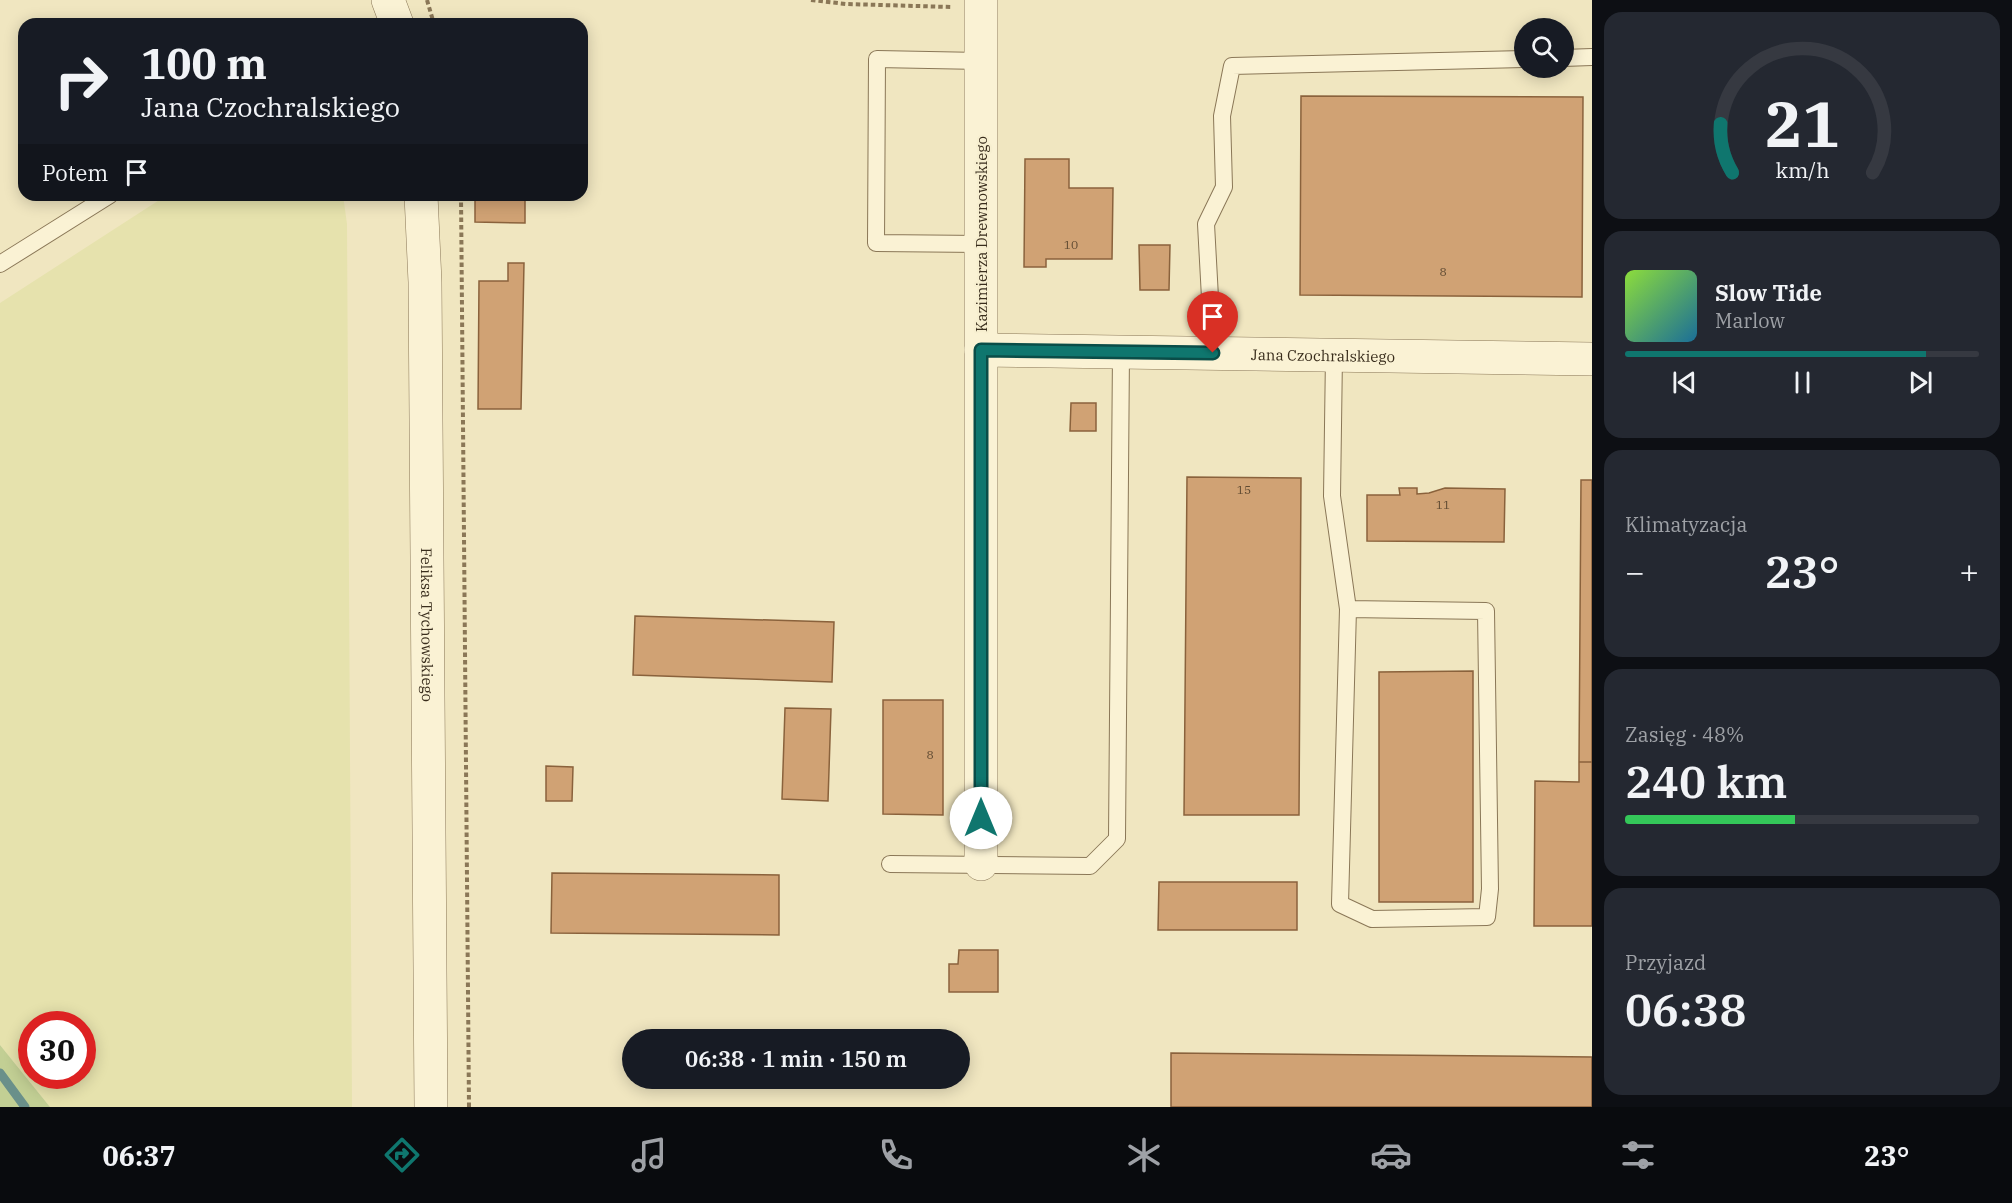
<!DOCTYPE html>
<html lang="pl">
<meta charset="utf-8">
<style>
:root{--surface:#171b24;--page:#242831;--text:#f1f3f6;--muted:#9ea1a6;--line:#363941;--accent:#0f766e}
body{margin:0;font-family:"IBM Plex Serif",serif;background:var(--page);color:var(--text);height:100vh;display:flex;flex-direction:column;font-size:22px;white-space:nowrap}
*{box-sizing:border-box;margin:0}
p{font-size:20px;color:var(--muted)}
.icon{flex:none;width:33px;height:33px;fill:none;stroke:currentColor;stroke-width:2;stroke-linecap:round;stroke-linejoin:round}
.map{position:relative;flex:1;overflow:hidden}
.side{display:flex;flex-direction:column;gap:12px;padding:12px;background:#0d0f14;width:420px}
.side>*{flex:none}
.top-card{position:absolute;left:18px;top:18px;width:570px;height:183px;border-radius:18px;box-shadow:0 3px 15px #0003;background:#171b24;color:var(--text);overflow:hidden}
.buttons{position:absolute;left:1514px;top:18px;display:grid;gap:12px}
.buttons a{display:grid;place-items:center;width:60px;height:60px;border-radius:50%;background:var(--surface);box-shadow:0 3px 15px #0003;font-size:30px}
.speed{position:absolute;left:18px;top:1011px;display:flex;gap:12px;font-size:30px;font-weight:700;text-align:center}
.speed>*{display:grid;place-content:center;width:78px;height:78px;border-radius:50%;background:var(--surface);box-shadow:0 3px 15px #0003;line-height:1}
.speed .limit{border:9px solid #d22;background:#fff;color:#111}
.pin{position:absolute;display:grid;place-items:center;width:51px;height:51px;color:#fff;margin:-62px -26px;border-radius:50% 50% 50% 0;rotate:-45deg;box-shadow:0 0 6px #0007}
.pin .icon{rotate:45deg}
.me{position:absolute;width:66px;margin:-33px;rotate:0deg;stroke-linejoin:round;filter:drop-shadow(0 0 4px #0008)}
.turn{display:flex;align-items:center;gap:21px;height:126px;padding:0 24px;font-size:27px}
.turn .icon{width:78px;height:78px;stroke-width:2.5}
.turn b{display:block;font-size:42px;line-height:51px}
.then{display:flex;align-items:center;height:57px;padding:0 24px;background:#0003;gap:12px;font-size:22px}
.big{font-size:45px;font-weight:600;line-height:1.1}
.side .widget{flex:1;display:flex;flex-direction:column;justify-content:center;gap:9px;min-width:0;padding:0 21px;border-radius:18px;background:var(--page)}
.side .dial{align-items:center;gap:0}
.dial svg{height:156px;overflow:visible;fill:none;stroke:var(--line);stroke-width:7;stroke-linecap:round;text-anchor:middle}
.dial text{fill:var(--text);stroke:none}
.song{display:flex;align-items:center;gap:18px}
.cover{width:72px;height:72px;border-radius:9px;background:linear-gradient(135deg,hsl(90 70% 55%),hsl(200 70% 35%))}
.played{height:6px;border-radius:3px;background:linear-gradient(90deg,var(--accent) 85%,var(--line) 85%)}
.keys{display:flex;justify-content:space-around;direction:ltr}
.heat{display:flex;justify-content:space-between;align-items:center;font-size:33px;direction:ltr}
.charge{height:9px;border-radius:4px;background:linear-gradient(90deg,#34c759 48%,var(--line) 0)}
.trip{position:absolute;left:622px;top:1029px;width:348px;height:60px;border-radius:30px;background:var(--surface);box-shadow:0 3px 15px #0003;font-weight:600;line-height:60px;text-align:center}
.tab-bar{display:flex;height:96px;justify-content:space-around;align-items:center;background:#090b0e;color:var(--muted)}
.tab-bar .icon{width:42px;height:42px}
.tab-bar .selected{color:var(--accent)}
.tab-bar b{font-size:27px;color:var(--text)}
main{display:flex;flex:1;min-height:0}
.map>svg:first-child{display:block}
.farmland{fill:#e6e2ad;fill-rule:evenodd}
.green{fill:#c2cf94}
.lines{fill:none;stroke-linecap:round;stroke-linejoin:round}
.stream{stroke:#6a908a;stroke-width:9}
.building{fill:#d0a274;stroke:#8a623c;stroke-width:1.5}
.lane-casing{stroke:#8a7757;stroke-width:18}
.street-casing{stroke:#8a7757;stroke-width:34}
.path{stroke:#8a7757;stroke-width:4;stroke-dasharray:4.5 3;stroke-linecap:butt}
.lane{stroke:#faf2d4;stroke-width:16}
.street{stroke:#faf2d4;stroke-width:33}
.route-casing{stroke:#0a4d48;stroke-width:15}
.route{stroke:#0f766e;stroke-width:10}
.labels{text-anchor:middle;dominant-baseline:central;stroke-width:4.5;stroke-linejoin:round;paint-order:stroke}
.number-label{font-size:12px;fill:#5f4a32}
.street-label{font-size:15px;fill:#392d1c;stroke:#f7efd0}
</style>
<main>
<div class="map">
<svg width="1592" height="1107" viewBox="0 0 1592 1107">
<rect width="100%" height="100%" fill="#f0e6c0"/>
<path class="farmland" d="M 167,195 L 343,195 L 347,224 L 352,1107 L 50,1107 L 0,1045 L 0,303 ZM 32,1024 L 82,1024 L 82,1076 L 32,1076 Z"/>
<path class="green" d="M 0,1045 L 50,1107 L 0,1107 Z"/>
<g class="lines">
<path class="stream" d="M 0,1073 L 25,1107"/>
</g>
<path class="building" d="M 1301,96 L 1583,97 L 1582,297 L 1300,295 Z
M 1025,159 L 1069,159 L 1069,188 L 1113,188 L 1112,259 L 1046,259 L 1046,267 L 1024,267 Z
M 475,196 L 525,196 L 525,223 L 475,222 Z
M 1139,245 L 1170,245 L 1169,290 L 1140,290 Z
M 508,263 L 524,263 L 521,409 L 478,409 L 479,281 L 508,281 Z
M 1071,403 L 1096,403 L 1096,431 L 1070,431 Z
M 1187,477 L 1301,478 L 1299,815 L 1184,815 Z
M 1581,480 L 1592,480 L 1592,762 L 1579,762 Z
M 1399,488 L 1417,488 L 1417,494 L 1429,493 L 1445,488 L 1505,489 L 1504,542 L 1367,541 L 1367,495 L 1400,495 Z
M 635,616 L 834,622 L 832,682 L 633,675 Z
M 1473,671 L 1473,902 L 1379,902 L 1379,672 Z
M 883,700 L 943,700 L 943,815 L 883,814 Z
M 785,708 L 831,709 L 828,801 L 782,799 Z
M 1579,762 L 1592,762 L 1592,926 L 1534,926 L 1535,781 L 1579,782 Z
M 546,766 L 573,767 L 572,801 L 546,801 Z
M 552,873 L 779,875 L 779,935 L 551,933 Z
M 1159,882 L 1297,882 L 1297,930 L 1158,930 Z
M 959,950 L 998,950 L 998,992 L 949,992 L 949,964 L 958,964 Z
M 1171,1053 L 1592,1057 L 1592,1107 L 1171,1107 Z"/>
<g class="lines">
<defs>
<path id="lane" d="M 1563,58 L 1592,57
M 981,244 L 876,243 L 877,59 L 981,61
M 0,264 L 110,195
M 1213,353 L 1206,224 L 1224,187 L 1222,116 L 1232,66 L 1524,59
M 1334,355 L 1332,496 L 1348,609 L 1486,611 L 1490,889 L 1487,917 L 1372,919 L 1340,904 L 1348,609
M 890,864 L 1090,866 L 1117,839 L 1121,352"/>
<g id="street">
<path d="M 388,0 L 397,24"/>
<path d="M 981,0 L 981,864"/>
<path id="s1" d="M 421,195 L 425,282 L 431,1107"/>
<path id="s2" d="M 981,350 L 1592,359"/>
</g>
</defs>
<use href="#lane" class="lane-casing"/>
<use href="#street" class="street-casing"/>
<path class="path" d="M 427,0 L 434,24
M 811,0 L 846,4 L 951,7
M 461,195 L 469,1107"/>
<use href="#lane" class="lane"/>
<use href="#street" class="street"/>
</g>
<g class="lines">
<defs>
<path id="route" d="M 981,818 L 981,350 L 1213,353"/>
</defs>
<use href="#route" class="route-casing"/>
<use href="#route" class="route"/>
</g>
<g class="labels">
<g class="number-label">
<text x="1071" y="244">10</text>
<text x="1443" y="271">8</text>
<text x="1244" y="489">15</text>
<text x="1443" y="504">11</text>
<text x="930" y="754">8</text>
</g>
<g class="street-label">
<text transform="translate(981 234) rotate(-90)">Kazimierza Drewnowskiego</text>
<text stroke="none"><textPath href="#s2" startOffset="342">Jana Czochralskiego</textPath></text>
<text stroke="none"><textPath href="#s1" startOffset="430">Feliksa Tychowskiego</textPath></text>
</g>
</g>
</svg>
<div class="buttons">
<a><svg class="icon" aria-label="search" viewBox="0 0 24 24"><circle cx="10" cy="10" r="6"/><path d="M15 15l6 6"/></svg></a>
</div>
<div class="speed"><div class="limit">30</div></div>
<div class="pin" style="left:1213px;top:353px;background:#d93025"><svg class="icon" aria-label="arrive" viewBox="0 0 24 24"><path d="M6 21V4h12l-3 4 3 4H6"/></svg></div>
<svg class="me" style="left:981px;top:818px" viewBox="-20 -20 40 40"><circle r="19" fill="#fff"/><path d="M0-13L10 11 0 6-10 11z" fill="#0f766e"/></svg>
<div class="trip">06:38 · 1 min · 150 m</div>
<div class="top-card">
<div class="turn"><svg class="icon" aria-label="right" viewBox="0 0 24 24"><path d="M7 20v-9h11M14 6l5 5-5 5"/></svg><div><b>100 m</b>Jana Czochralskiego</div></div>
<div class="then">Potem<svg class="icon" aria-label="arrive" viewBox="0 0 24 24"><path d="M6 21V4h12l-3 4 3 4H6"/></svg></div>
</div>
</div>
<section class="side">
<div class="widget dial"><svg viewBox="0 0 100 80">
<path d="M14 69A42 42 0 1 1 86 69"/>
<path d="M14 69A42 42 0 0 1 8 44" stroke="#0f766e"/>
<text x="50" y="56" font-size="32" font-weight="700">21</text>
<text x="50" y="72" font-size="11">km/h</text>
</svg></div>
<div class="widget">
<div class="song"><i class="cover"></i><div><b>Slow Tide</b><p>Marlow</p></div></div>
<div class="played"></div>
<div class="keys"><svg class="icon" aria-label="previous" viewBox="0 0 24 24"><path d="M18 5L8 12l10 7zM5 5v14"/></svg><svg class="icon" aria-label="pause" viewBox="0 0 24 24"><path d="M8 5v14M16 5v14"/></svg><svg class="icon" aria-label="next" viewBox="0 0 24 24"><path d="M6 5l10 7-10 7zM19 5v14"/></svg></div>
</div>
<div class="widget"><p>Klimatyzacja</p>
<div class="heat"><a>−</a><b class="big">23°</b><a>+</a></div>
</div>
<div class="widget"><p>Zasięg · 48%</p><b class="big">240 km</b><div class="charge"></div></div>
<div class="widget"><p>Przyjazd</p><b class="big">06:38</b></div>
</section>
</main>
<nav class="tab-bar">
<b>06:37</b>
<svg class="icon selected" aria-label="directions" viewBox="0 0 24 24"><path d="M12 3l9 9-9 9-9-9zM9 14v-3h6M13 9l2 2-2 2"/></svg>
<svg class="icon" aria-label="music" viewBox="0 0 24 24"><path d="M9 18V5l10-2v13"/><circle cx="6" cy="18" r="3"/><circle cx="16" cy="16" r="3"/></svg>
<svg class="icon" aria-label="phone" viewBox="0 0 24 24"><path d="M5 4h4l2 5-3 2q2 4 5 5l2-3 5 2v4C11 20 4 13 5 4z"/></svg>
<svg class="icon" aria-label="climate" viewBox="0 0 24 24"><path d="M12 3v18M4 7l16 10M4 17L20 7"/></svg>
<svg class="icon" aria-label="car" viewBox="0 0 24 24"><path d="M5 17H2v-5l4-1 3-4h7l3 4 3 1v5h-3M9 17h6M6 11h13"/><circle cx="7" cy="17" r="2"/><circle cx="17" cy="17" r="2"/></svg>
<svg class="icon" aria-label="filters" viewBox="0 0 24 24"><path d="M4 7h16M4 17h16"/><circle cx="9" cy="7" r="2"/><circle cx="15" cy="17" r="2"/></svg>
<b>23°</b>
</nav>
